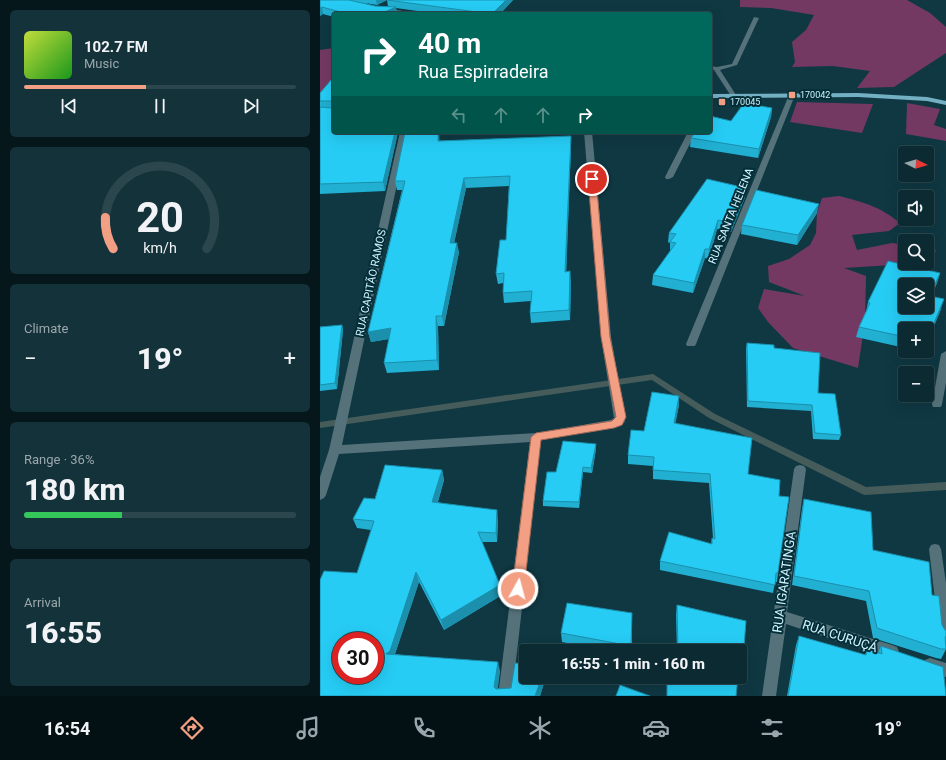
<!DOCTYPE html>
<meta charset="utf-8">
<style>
:root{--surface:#0b2a32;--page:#14323a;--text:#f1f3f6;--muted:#9aa7ac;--line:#2b464d;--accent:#f39f83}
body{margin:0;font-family:Roboto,sans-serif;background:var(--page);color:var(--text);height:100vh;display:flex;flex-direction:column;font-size:15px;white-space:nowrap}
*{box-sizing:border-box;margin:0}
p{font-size:13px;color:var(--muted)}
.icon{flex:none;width:22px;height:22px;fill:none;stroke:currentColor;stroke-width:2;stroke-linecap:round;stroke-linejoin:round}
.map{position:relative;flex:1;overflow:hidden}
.side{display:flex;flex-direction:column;gap:10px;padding:10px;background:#06171c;width:320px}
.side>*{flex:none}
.hud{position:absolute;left:12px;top:12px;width:380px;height:122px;border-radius:4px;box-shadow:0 4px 16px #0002,0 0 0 1px var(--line);background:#00695c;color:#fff;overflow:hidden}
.needle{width:26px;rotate:95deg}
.buttons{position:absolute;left:578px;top:146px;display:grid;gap:8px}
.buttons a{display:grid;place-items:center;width:36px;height:36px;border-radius:4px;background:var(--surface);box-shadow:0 4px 16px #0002,0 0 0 1px var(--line);font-size:20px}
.speed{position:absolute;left:12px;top:632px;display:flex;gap:8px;font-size:20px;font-weight:700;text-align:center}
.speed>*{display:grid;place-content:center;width:52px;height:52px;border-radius:50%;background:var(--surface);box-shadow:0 4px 16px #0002,0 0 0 1px var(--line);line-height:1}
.speed .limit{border:6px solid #d22;background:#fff;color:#111}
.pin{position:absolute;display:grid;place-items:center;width:34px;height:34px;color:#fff;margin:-17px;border:2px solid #fff;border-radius:50%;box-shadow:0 1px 4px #0007}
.me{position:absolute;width:44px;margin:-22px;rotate:7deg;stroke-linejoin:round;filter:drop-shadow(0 0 3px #0008)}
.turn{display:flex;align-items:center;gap:14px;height:84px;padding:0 20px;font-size:18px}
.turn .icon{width:52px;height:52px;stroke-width:2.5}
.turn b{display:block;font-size:28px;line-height:34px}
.lanes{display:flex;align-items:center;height:38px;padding:0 20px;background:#0003;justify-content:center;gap:20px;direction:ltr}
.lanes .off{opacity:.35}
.big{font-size:30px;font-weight:800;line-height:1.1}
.side .tile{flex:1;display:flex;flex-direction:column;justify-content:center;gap:6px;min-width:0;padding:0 14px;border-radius:6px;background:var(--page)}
.side .dial{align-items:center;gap:0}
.dial svg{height:104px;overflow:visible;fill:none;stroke:var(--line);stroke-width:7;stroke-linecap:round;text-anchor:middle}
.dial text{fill:var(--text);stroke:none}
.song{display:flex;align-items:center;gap:12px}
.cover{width:48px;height:48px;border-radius:6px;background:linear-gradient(135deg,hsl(70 70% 55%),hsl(120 70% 35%))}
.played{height:4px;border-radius:2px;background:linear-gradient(90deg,var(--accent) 45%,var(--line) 45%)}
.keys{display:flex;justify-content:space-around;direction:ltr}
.heat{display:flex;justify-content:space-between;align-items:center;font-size:22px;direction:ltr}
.charge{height:6px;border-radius:3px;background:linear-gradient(90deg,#34c759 36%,var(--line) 0)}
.trip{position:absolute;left:199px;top:644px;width:228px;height:40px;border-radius:4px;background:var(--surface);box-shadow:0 4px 16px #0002,0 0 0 1px var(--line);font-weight:800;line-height:40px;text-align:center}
.menu{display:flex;height:64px;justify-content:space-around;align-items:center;background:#041114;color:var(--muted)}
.menu .icon{width:28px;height:28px}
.menu .on{color:var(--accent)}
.menu b{font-size:18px;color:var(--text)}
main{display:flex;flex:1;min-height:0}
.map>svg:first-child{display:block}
.green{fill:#743963}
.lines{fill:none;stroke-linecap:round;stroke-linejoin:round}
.stream{fill:#465c5a;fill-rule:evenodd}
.minor{fill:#55727b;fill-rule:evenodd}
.major{fill:#73b0c3;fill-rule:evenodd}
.wall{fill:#21afd2}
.shaded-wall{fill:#1b8fab}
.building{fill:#26ccf4;stroke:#1b8fab;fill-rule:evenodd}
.route{fill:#f39f83;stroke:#9e6755}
.poi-dot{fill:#f39f83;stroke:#032e38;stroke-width:1.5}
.labels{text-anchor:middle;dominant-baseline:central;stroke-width:4;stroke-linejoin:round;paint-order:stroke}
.far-poi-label{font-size:9px;fill:#cff2fe;stroke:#032e38;text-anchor:start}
.street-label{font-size:11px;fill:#cff2fe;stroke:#032e38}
.near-street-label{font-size:13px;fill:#cff2fe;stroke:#032e38}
</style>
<main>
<section class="side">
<div class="tile">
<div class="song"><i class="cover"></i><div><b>102.7 FM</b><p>Music</p></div></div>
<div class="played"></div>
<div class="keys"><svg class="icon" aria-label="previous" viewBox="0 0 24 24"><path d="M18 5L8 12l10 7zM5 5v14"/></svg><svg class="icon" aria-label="pause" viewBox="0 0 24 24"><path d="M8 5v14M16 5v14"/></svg><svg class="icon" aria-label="next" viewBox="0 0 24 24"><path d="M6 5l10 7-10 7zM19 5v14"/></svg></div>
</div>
<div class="tile dial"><svg viewBox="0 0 100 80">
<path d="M14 69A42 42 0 1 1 86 69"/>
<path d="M14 69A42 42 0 0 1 8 45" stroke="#f39f83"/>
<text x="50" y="56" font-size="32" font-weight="700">20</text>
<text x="50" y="72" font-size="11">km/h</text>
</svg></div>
<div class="tile"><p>Climate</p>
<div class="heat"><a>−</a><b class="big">19°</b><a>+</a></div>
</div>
<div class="tile"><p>Range · 36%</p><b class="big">180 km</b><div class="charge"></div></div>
<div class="tile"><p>Arrival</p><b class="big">16:55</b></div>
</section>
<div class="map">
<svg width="626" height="696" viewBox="0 0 626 696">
<rect width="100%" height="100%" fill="#0f3843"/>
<path class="green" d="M 420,0 L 587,0 L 610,13 L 626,27 L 626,53 L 574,87 L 537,88 L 550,71 L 513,66 L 472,67 L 475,62 L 472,42 L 486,30 L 494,15 L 451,8 L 420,7 Z
M 14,48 L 14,89 L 0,98 L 0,50 Z
M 477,102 L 553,104 L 542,133 L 470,122 Z
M 587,103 L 620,109 L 614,125 L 626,129 L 626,141 L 586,134 Z
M 519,196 C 543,202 561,207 580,223 L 569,231 L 532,235 L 537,250 L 572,243 L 585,245 L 585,263 L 607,263 L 607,249 L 616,250 L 605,277 L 572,265 L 524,268 L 546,276 L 545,321 L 538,368 L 473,348 L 448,322 L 438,308 L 444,289 L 485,296 L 449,282 L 448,266 L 469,259 L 490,245 L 496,233 L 497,213 L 502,198 Z"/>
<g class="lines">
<path class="stream" d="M 333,374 L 395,414 L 546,487 L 626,482 L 626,490 L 545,495 L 542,494 L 389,418 L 332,380 L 0,428 L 0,422 Z"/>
<path class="minor" d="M 64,8 L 90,12 L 93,14 L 79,14 L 62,11 L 61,10 Z
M 434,17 L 439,18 L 417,65 L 400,70 L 416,95 L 411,96 L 394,70 L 390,68 L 390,66 L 397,67 L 412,64 Z
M 472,93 L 475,95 L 376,344 L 375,346 L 367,346 L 366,344 L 469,95 Z
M 80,132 L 88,132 L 22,445 L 216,433 L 291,420 L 294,418 L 281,337 L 264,132 L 272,132 L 291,337 L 305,420 L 304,423 L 294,428 L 221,440 L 192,696 L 178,696 L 210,442 L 19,454 L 6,495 L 4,498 L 0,500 L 0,477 L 9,450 Z
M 368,132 L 376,132 L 353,177 L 349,179 L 346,179 L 345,177 Z
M 626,351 L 626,383 L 622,404 L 621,407 L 613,407 L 612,404 L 621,354 Z
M 480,465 L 484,466 L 486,469 L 467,612 L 572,645 L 577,647 L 579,652 L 577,657 L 572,659 L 466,624 L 456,696 L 442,696 L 474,469 L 476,466 Z
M 615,544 L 619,545 L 621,549 L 626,583 L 626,640 L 621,638 L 619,634 L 609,549 L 611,545 Z
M 610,658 L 626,663 L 626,677 L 605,670 L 603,665 L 605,660 Z"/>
<path class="major" d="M 538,93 L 607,97 L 626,101 L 626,105 L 607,101 L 538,97 L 390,98 L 390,94 Z"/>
</g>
<path class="wall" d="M 0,0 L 67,0 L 57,5 L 45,3 L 55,6 L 68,7 L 67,0 L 193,0 L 180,14 L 119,14 L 76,8 L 77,14 L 14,14 L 14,17 L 3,14 L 0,16 Z
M 14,80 L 14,132 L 78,132 L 65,191 L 0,194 L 0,93 Z
M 452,108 L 451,117 L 438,158 L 370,147 L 371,138 Z
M 119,132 L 119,141 L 251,136 L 251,145 L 246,272 L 251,281 L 250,320 L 211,323 L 210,313 L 211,301 L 184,303 L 183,293 L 183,283 L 178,284 L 176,274 L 186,240 L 189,186 L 146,188 L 134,243 L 139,252 L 124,326 L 118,326 L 119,370 L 67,373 L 64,363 L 69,339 L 51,342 L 48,332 L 82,190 L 77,190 L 75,181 Z
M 425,197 L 411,232 L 397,229 L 389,259 L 385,258 L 373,293 L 332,285 L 333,275 L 350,251 L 350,243 L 348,242 L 349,233 Z
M 497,213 L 477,245 L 421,234 L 422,225 Z
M 620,273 L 617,283 L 611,296 L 621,309 L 607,343 L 607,329 L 585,329 L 585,348 L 536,337 L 539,327 L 546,312 L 548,302 Z
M 22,325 L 23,330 L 17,389 L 0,391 L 0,327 Z
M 427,343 L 454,348 L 498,393 L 521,435 L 519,440 L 493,439 L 491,411 L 427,407 L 426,348 Z
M 359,405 L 355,423 L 459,496 L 458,573 L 457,582 L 455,582 L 453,593 L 340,570 L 340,561 L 391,544 L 392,538 L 393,538 L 389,483 L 333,479 L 333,466 L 308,464 L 308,455 L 324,431 Z
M 276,444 L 276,449 L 272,473 L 263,472 L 259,508 L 223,506 L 223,501 L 236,472 Z
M 122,470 L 124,480 L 118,502 L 178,520 L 177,542 L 162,542 L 182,595 L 124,630 L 99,582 L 75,654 L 180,671 L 177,689 L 191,688 L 206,677 L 226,677 L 220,696 L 0,696 L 37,573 L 51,530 L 37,528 L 33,519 L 55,499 Z
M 484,499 L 612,595 L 626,637 L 626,649 L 621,659 L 616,658 L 553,638 L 546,601 L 472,585 L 482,509 Z
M 357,605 L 426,621 L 423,659 L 421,669 L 420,668 L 420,651 L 357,651 L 356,615 Z
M 312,613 L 312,651 L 289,651 L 242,642 L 241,633 Z
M 479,636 L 545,655 L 547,649 L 558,653 L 561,646 L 626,696 L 467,696 L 476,645 Z"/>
<path class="shaded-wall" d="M 56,0 L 67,0 L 57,5 Z
M 186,0 L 193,0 L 180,14 L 172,14 Z
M 2,7 L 3,14 L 0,16 L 0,8 Z
M 76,7 L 77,14 L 60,14 Z
M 452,108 L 451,117 L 438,158 L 439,149 Z
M 75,132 L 78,132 L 65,191 L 63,182 Z
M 118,132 L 119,132 L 120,150 L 118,141 Z
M 251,136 L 251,145 L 246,282 L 245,272 Z
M 144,178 L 146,188 L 132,253 L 130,243 Z
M 426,188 L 425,197 L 411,232 L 412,223 Z
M 499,204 L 497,213 L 477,245 L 478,235 Z
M 398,220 L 397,229 L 389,259 L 389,249 Z
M 137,243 L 139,252 L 124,326 L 122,316 Z
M 385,249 L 385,258 L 373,293 L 374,283 Z
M 250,271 L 251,281 L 250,320 L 249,310 Z
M 620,273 L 617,283 L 607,306 L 610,296 Z
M 624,299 L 621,309 L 607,343 L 607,340 Z
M 116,316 L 118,326 L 119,370 L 117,360 Z
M 22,325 L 23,330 L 17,389 L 15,383 Z
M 71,328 L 74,338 L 51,342 L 48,332 Z
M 359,396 L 359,405 L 354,432 L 354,423 Z
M 276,444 L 276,449 L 272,473 L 271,468 Z
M 263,467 L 263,472 L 259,508 L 259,502 Z
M 122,470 L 124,480 L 115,511 L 112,502 Z
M 177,510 L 178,520 L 177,542 L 176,533 Z
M 96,572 L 99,582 L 73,660 L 66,654 Z
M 180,585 L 182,595 L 124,630 L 121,620 Z
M 178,662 L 180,671 L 177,696 L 174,687 Z
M 222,677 L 226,677 L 220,696 L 215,696 Z"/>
<path class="building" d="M 0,0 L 29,0 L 55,6 L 76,7 L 60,14 L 28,14 L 2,7 L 0,8 Z
M 67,0 L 186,0 L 172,14 Z
M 11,80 L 14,80 L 14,132 L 75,132 L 63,182 L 0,184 L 0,107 L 12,108 L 13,101 L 0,101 L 0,93 Z
M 424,103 L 452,108 L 439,149 L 371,138 L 375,132 L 390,132 L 390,116 L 411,121 Z
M 85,132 L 118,132 L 118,141 L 251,136 L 245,272 L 250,271 L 249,310 L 210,313 L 212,291 L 183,293 L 184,273 L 176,274 L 180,240 L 186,240 L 190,176 L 144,178 L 130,243 L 137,243 L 122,316 L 116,316 L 117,360 L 64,363 L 71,328 L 48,332 L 85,181 L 75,181 Z
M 387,179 L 426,188 L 412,223 L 398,220 L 389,249 L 385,249 L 374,283 L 333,275 L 356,243 L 350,242 L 356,234 L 349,233 Z
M 436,190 L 499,204 L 478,235 L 422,225 Z
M 568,261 L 620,273 L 610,296 L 624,299 L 607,340 L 607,329 L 585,329 L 585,337 L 539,327 L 550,303 L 548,302 ZM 585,285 L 607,285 L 607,307 L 585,307 Z
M 22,325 L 15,383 L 0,385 L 0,327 Z
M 427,343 L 454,345 L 454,348 L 500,353 L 498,393 L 515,394 L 521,435 L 495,433 L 492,405 L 428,401 Z
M 332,392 L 359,396 L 354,423 L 432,438 L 428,474 L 460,480 L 459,496 L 469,497 L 458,573 L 456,573 L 455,585 L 340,561 L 349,532 L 392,544 L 392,538 L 395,539 L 390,474 L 333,470 L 334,457 L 308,455 L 311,430 L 324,431 Z
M 243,441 L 276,444 L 271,468 L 263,467 L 259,502 L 223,501 L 227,472 L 236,472 Z
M 65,465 L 122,470 L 112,502 L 177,510 L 176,533 L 158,532 L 180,585 L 121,620 L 96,572 L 70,651 L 66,654 L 178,662 L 174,687 L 176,689 L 191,688 L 195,663 L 206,664 L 206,677 L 222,677 L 215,696 L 0,696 L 0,580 L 4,571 L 37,573 L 54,521 L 33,519 L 44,498 L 55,499 ZM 21,641 L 55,641 L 55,675 L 21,675 Z
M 484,499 L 551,512 L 553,550 L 609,562 L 612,595 L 619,596 L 622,625 L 625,630 L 626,630 L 626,637 L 625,637 L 626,649 L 621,649 L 557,628 L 549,591 L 474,576 Z
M 247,603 L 312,613 L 311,646 L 241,633 Z
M 357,605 L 426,621 L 423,659 L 420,659 L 420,651 L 358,651 Z
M 479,636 L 546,655 L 547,649 L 562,654 L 561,646 L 623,667 L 626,696 L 468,696 Z
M 347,677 L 418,677 L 416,696 L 347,696 Z
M 300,685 L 330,696 L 296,696 Z"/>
<path class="route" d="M 272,177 L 276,179 L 290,337 L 306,417 L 302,425 L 294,428 L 221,440 L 204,589 L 202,593 L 198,594 L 194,593 L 192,589 L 211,437 L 216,433 L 292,421 L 296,417 L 281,337 L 268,179 Z"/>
<g class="poi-dot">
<rect x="468" y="91" width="8" height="8" rx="2"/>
<rect x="398" y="98" width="8" height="8" rx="2"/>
</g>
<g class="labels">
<g class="far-poi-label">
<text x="480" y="95">170042</text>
<text x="410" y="102">170045</text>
</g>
<g class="street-label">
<text transform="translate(411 216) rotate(-68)">RUA SANTA HELENA</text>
<text transform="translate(51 283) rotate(-78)">RUA CAPITÃO RAMOS</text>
</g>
<g class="near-street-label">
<text transform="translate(464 582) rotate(-82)">RUA IGARATINGA</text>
<text transform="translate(520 636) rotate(18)">RUA CURUÇÁ</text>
</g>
</g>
</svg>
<div class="buttons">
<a><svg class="needle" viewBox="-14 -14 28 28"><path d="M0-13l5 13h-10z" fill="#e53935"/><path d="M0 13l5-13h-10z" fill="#9aa7ac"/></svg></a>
<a><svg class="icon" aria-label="sound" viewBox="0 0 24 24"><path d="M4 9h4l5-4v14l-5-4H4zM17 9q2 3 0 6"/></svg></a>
<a><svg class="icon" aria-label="search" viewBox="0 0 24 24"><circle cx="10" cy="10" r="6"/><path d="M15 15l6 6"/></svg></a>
<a><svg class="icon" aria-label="layers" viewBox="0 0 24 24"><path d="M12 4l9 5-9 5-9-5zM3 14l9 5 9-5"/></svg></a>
<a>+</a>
<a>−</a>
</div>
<div class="speed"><div class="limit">30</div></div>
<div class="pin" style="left:272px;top:179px;background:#d93025"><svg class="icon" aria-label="arrive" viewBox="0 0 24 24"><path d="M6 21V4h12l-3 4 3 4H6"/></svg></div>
<svg class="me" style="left:198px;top:589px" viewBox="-20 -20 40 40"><circle r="17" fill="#f39f83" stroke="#fff" stroke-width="3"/><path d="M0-11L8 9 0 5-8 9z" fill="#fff"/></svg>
<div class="trip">16:55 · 1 min · 160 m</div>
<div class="hud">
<div class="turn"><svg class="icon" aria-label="right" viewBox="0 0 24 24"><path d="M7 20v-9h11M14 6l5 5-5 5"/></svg><div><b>40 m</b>Rua Espirradeira</div></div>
<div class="lanes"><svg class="icon off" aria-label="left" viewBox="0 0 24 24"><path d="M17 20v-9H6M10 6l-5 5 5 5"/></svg><svg class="icon off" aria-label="ahead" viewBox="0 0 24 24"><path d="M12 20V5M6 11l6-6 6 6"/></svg><svg class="icon off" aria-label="ahead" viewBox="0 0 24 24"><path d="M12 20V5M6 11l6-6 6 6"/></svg><svg class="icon" aria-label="right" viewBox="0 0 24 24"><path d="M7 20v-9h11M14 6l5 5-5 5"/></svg></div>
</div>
</div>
</main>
<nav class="menu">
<b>16:54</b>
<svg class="icon on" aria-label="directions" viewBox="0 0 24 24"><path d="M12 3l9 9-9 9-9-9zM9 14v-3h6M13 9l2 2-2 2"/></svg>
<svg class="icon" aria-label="music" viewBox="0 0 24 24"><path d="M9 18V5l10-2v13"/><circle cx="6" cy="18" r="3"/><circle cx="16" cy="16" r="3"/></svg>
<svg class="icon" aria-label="phone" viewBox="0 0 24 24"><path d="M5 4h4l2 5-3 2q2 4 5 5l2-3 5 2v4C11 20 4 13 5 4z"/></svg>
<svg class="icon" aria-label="climate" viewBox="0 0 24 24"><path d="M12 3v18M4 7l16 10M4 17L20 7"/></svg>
<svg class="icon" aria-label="car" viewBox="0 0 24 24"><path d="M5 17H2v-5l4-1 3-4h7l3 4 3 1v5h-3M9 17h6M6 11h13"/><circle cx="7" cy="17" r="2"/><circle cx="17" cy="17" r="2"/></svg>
<svg class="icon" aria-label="filters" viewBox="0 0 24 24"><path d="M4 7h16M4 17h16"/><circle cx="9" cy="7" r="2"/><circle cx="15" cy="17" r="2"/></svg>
<b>19°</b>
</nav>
